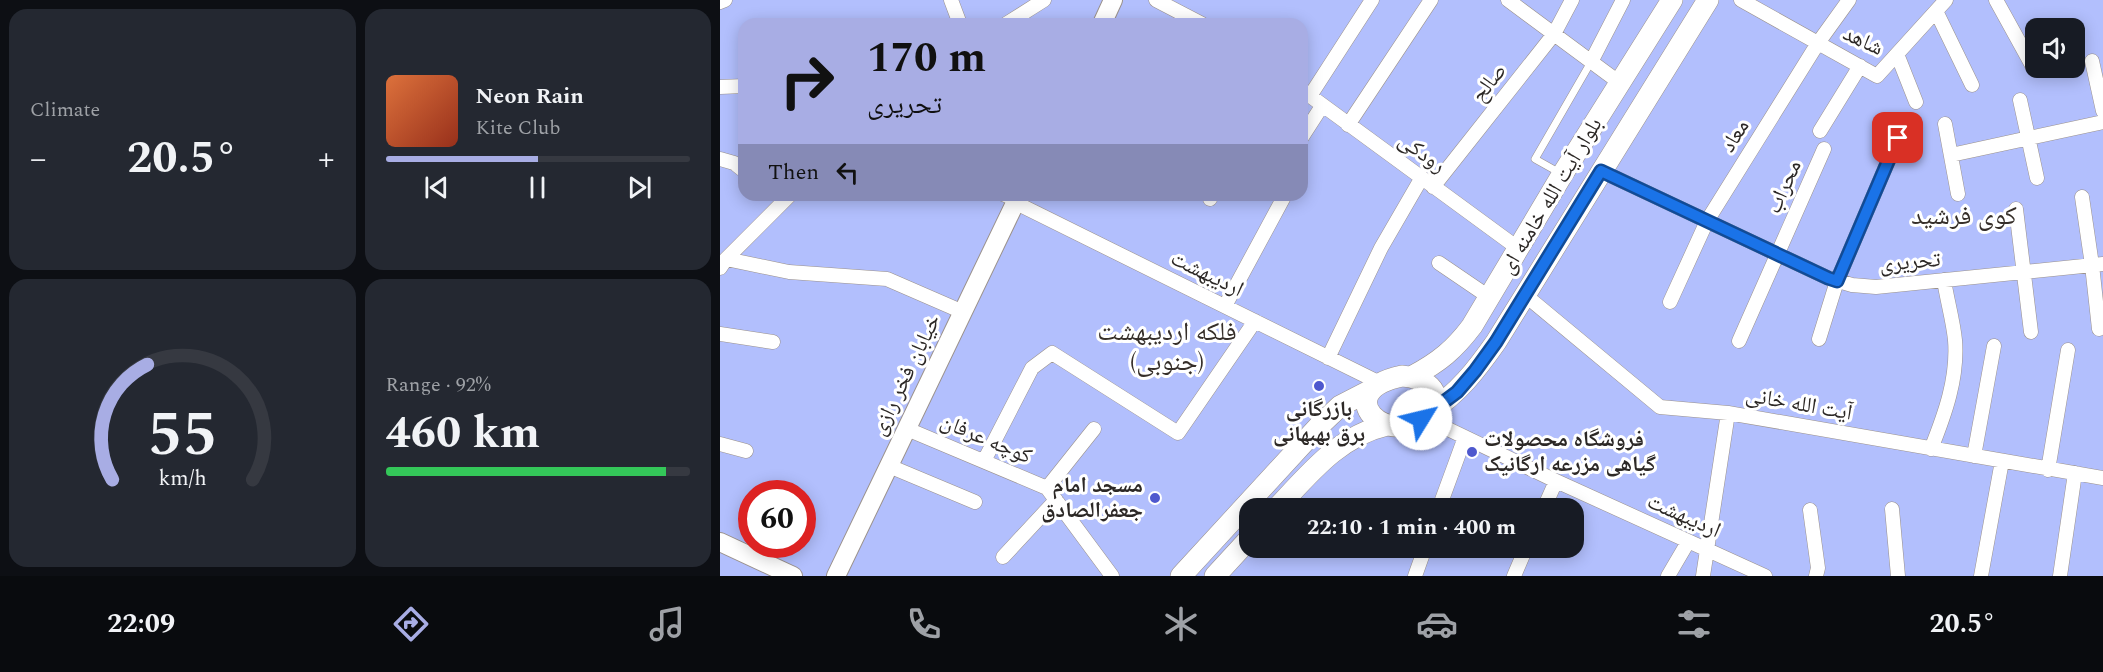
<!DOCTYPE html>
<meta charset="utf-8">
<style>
:root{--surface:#171b24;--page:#242831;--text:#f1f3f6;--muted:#9ea1a6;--line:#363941;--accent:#a8ade4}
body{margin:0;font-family:Spectral,"Noto Naskh Arabic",serif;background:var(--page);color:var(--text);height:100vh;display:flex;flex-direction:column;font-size:22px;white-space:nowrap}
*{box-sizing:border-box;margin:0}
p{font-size:20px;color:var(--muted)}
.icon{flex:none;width:33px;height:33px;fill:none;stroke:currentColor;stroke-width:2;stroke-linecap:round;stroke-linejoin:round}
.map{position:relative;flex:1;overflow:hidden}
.panel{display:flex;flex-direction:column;gap:9px;padding:9px;background:#0d0f14;width:720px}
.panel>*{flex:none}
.guide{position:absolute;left:18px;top:18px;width:570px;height:183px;border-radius:18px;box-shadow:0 3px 15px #0003;background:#a8ade4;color:#111;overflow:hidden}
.buttons{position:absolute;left:1305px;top:18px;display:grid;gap:12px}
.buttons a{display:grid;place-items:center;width:60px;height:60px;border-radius:12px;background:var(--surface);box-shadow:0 3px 15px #0003;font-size:30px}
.speed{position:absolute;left:18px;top:480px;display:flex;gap:12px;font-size:30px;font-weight:700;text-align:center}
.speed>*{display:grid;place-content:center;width:78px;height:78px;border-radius:50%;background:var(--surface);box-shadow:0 3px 15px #0003;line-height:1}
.speed .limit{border:9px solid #d22;background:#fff;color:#111}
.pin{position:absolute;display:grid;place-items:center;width:51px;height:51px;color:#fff;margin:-26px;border-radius:12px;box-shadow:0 3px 9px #0006}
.me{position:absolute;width:66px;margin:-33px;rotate:54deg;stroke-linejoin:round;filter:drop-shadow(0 0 4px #0008)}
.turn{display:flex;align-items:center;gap:21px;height:126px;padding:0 30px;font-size:27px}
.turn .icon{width:78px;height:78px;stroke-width:2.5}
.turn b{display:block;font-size:42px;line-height:51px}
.then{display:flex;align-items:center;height:57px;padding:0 30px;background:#0003;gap:12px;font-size:22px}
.big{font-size:45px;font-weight:700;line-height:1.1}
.panel .widget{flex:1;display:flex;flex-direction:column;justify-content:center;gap:9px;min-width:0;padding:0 21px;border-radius:18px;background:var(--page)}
.panel .dial{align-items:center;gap:0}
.dial svg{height:156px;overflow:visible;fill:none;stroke:var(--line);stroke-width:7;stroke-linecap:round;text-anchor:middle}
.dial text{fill:var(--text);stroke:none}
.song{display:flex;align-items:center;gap:18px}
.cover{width:72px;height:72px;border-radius:9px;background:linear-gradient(135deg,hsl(20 70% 55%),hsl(10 70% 35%))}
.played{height:6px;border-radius:3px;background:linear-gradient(90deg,var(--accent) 50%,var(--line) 50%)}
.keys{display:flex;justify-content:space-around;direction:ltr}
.heat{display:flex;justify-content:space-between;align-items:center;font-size:33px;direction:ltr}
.charge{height:9px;border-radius:4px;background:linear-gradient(90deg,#34c759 92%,var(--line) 0)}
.panel .tiles{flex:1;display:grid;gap:9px;grid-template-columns:repeat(2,1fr)}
.trip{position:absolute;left:519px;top:498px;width:345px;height:60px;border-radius:18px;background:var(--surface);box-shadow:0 3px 15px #0003;font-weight:700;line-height:60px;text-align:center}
.tab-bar{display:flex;height:96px;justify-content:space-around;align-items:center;background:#090b0e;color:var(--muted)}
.tab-bar .icon{width:42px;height:42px}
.tab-bar .selected{color:var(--accent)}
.tab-bar b{font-size:27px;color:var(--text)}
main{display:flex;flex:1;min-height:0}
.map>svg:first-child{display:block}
.green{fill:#b2bffd;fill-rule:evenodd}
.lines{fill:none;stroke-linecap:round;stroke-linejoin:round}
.lane-casing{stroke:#9b928c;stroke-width:8}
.street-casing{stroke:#9b928c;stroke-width:15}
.secondary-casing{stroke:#9b928c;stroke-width:20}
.primary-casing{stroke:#9b928c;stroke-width:22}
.lane{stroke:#fff;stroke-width:7}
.street{stroke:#fff;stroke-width:14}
.secondary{stroke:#fff;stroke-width:18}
.primary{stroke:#fff;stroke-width:21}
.route-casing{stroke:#114b97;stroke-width:15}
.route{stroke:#1a73e8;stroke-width:10}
.poi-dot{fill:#4e58ce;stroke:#fff;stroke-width:2}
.labels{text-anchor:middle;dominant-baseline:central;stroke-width:6;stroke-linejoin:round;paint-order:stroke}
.street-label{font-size:22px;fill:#2c2826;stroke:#fff}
.poi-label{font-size:22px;font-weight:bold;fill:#2c2826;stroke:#fff}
.quarter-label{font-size:26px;fill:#362f2a;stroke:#fff}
</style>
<main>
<section class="panel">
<div class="tiles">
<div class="widget"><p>Climate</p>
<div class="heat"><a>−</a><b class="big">20.5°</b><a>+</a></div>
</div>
<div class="widget">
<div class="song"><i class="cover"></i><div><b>Neon Rain</b><p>Kite Club</p></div></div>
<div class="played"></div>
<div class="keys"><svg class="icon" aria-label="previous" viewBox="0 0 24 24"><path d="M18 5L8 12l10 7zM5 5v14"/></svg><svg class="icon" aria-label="pause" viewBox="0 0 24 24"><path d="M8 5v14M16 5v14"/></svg><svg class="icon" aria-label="next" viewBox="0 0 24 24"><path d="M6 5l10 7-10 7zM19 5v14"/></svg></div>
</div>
<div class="widget dial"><svg viewBox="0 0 100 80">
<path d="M14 69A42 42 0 1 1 86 69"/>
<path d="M14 69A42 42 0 0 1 32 10" stroke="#a8ade4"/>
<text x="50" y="56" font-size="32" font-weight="700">55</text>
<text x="50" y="72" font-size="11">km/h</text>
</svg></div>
<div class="widget"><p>Range · 92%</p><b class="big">460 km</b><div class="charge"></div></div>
</div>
</section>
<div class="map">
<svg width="1383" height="576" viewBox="0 0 1383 576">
<rect width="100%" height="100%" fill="#fbf1eb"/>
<path class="green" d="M 0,0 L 1383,0 L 1383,576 L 0,576 ZM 24,24 L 582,24 L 582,195 L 24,195 ZM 1316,28 L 1354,28 L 1354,68 L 1316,68 ZM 32,494 L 82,494 L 82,544 L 32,544 ZM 530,508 L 854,508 L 854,548 L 530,548 Z"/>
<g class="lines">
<defs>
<path id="lane" d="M 840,173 L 815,159 L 871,62
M 276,195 L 293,202"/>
<path id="street" d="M 231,0 L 240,24
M 436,0 L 482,24
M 788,0 L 900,83
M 1021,0 L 1157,76 L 1226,0
M 1276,0 L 1313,67
M 0,2 L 5,0
M 1216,11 L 1252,85
M 286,24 L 324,0
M 1177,54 L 1196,102
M 1372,61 L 1383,111
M 871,62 L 903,0
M 0,87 L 24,86
M 582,90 L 799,249
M 590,96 L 652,0
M 1300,100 L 1317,178
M 1225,124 L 1238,194
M 628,125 L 711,0
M 1100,131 L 1140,66
M 582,137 L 602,106
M 1231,155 L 1383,122
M 0,159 L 14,163 L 24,171
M 881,171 L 1108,278 L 1132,285 L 1156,287 L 1383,264
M 713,187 L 834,34 L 852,0
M 1362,197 L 1372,265 L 1379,329
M 490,199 L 492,195
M 296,203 L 660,383
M 1296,209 L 1311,332
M 6,259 L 69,272 L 167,279 L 243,312
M 719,263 L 769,297
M 0,268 L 6,259 L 70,195
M 805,295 L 940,407 L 1008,413 L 1383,478
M 950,302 L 987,221 L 1098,43 L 1129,0
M 505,306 L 565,195
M 0,334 L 53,342
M 1099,339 L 1117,281 L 1178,138
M 1019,341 L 1104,149
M 608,358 L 661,248 L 701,179
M 703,417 L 836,481 L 1045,576
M 187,429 L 327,488 L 392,576
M 0,444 L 26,451
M 1211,449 C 1225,414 1238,378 1235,340 C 1233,320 1227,300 1224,280
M 1254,456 L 1274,346
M 264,461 L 312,368 L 332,353 L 458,433 L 535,321
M 169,466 L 255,502
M 1328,470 L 1348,350
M 327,488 L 374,429
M 719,508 L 745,437
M 824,508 L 836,481
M 1172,509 L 1178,576
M 1090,510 L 1098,568 L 1096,576
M 283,557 L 336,500
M 695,576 L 705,548
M 794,576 L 806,548
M 948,576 L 968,542
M 983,576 L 1008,413
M 1261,576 L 1282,461
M 1340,576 L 1355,473"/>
<path id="secondary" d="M 382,24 L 393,0
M 0,542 L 73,576
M 116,576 L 299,195"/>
<path id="primary" d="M 682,376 C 702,377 728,391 708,413 C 670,453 606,392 682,376 Z
M 693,376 C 719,362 734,350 752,326 L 842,175 L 952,0
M 709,412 C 738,394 757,369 776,342 L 988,0
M 557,508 C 590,473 619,436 667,425
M 461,576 L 599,426 L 620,406 L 651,390
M 495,576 L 530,538"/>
</defs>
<use href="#lane" class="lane-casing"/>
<use href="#street" class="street-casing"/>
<use href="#secondary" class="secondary-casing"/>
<use href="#primary" class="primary-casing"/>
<use href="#lane" class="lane"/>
<use href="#street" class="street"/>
<use href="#secondary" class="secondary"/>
<use href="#primary" class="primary"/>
</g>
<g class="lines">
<defs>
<path id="route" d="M 701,419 L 737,392 L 755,371 L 776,342 L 881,171 L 1108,278 L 1117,281 L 1178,138"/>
</defs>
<use href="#route" class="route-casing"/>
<use href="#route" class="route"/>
</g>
<g class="poi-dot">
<circle cx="599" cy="386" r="6"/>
<circle cx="752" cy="452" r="6"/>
<circle cx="435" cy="498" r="6"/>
</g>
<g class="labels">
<g class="street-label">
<text transform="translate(1143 41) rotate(25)">شاهد</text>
<text transform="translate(769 83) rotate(-52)">صالح</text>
<text transform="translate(1015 136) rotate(-58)">معاد</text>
<text transform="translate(702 153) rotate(36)">رودکی</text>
<text transform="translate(1064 187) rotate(-66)">محراب</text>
<text transform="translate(831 196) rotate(-59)">بلوار آیت الله خامنه ای</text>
<text transform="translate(1190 262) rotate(-5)">تحریری</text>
<text transform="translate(487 274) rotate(26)">اردیبهشت</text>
<text transform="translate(186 375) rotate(-64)">خیابان فخر رازی</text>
<text transform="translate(1079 404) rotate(10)">آیت الله خانی</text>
<text transform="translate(266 439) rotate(23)">کوچه عرفان</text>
<text transform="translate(964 516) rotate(24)">اردیبهشت</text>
</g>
<g class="poi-label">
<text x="599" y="409">بازرگانی<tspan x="599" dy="25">برق بهبهانی</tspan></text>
<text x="764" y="439" text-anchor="start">فروشگاه محصولات<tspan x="764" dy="25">گیاهی مزرعه ارگانیک</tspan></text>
<text x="423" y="485" text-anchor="end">مسجد امام<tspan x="423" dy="25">جعفرالصادق</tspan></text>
</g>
<g class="quarter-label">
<text x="1244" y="216">کوی فرشید</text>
<text x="447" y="332">فلکه اردیبهشت<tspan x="447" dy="30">(جنوبی)</tspan></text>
</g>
</g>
</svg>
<div class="buttons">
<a><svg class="icon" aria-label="sound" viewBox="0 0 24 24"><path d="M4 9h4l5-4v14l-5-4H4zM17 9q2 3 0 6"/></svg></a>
</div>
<div class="speed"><div class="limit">60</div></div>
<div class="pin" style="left:1178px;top:138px;background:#d93025"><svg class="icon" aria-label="arrive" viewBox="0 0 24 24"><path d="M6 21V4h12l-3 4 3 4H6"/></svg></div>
<svg class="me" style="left:701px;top:419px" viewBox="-20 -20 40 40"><circle r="19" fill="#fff"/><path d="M0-13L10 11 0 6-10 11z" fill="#1a73e8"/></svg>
<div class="trip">22:10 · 1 min · 400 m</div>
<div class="guide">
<div class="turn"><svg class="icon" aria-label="right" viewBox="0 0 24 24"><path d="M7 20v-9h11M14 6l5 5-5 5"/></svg><div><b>170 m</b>تحریری</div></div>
<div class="then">Then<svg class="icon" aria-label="left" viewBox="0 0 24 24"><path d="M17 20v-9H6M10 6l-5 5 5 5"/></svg></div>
</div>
</div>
</main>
<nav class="tab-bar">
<b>22:09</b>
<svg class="icon selected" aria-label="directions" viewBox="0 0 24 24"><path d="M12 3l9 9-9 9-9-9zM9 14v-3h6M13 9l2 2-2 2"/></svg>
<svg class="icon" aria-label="music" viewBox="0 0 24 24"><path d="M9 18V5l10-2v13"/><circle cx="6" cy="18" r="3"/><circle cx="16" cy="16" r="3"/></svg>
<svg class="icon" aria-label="phone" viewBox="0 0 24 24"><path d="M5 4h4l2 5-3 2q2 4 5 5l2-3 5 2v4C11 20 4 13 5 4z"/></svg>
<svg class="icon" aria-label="climate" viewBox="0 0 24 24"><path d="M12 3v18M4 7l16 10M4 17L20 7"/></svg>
<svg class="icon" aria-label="car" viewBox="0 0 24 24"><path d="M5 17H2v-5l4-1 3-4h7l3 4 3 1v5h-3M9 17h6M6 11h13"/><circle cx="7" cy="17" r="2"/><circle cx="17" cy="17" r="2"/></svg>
<svg class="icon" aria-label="filters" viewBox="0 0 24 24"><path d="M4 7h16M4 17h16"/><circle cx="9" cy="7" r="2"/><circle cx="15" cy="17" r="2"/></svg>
<b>20.5°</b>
</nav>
